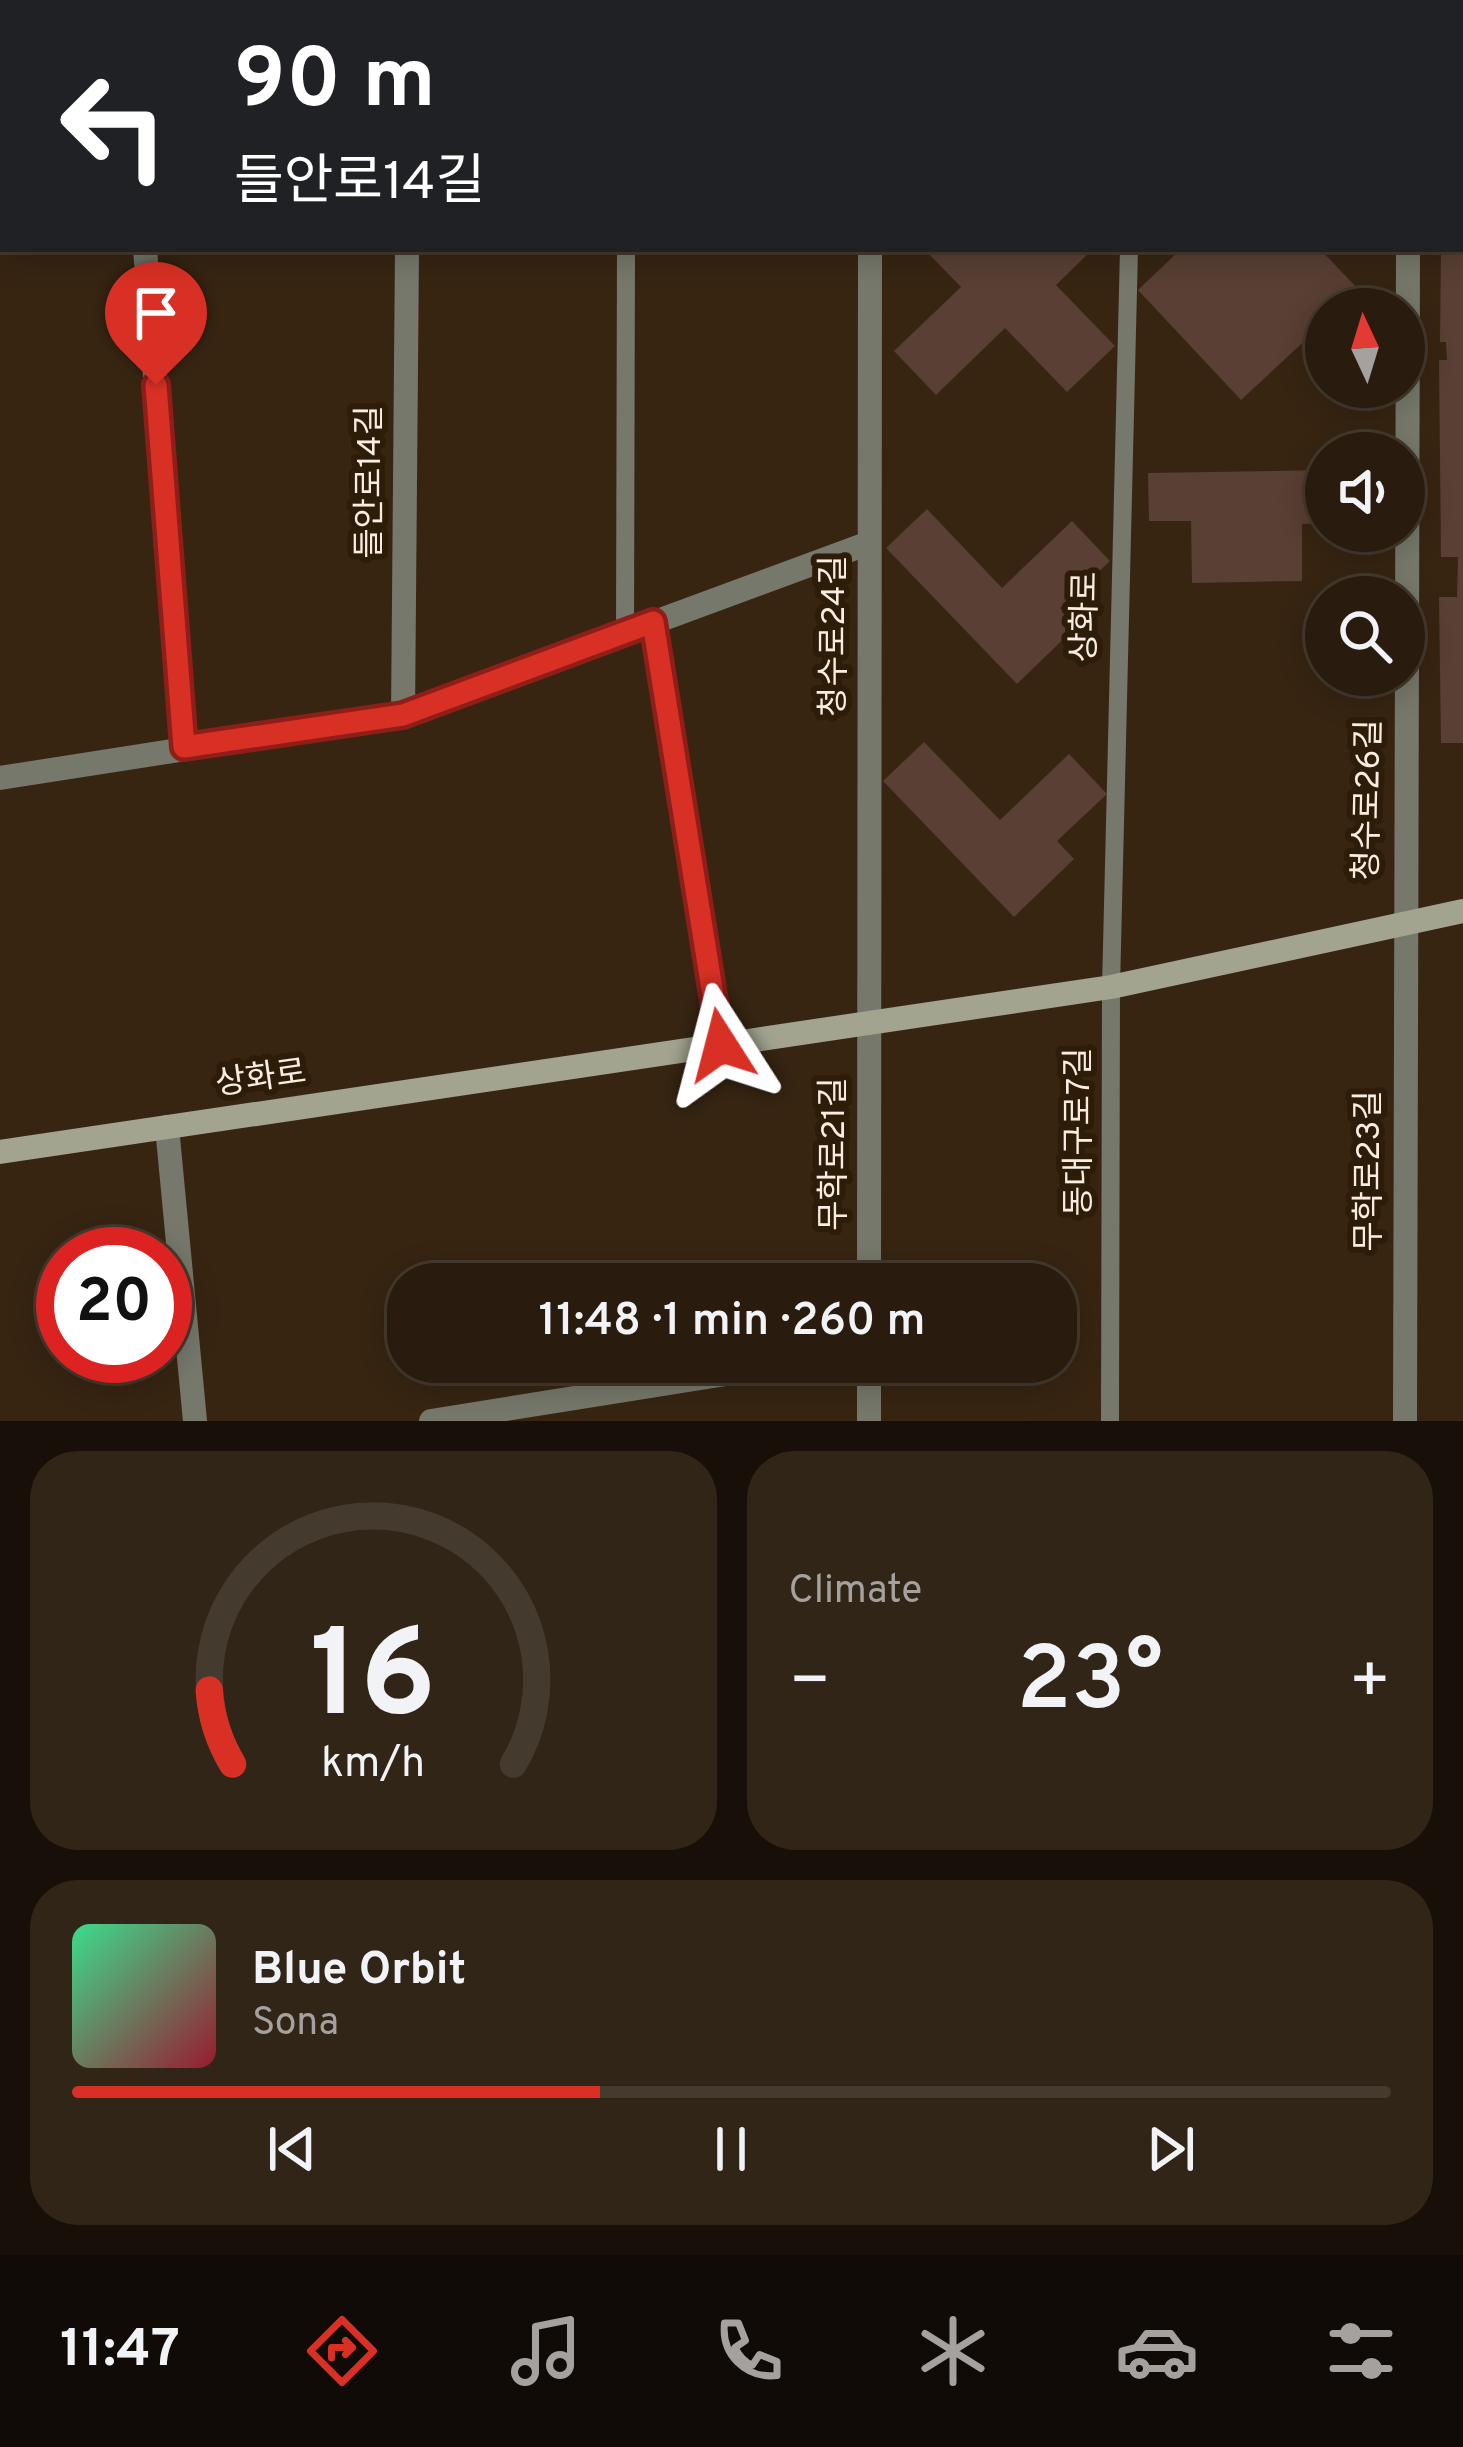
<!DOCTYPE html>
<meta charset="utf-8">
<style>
:root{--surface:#291c0e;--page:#312517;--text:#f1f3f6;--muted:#a5a19e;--line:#453a2e;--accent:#d93025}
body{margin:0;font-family:Overpass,"Noto Sans KR",sans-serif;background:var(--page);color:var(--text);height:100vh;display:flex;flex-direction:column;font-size:45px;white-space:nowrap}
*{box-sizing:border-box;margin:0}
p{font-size:39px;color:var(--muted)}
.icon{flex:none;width:66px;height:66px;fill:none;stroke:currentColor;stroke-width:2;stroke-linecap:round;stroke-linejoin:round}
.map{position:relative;height:1421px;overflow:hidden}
.details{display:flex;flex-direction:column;gap:30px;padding:30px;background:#170f08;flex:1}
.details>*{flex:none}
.top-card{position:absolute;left:0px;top:0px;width:1464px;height:252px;box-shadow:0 6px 30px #0003,0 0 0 3px var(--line);background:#202124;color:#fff;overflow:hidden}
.needle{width:78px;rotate:356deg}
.fabs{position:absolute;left:1305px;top:288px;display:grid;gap:24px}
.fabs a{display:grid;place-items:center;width:120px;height:120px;border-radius:50%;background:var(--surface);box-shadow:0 6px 30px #0003,0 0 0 3px var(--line);font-size:60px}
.speed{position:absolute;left:36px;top:1227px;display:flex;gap:24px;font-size:60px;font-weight:700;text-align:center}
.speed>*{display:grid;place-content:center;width:156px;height:156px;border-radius:50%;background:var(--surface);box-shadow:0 6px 30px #0003,0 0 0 3px var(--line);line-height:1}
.speed .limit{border:18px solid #d22;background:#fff;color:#111}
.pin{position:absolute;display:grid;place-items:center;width:102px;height:102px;color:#fff;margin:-123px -51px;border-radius:50% 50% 50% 0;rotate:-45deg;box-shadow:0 0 12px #0007}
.pin .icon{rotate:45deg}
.me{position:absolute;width:132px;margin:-66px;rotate:351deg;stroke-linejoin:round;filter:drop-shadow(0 0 9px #0008)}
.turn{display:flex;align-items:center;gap:42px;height:252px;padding:0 36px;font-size:54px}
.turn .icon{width:156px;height:156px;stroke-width:2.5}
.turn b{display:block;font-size:84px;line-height:102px}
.big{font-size:90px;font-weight:600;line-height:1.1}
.details .widget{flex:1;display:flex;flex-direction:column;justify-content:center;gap:18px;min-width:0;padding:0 42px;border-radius:48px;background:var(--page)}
.details .dial{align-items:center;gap:0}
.dial svg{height:312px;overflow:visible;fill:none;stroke:var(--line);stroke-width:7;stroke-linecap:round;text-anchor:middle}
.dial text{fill:var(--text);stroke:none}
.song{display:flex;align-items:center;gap:36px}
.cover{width:144px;height:144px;border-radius:18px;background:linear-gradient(135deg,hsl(150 70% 55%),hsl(350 70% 35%))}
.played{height:12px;border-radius:6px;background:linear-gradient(90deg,var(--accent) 40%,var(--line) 40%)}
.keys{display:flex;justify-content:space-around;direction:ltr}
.heat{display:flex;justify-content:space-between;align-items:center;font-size:66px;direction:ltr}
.details .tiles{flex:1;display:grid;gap:30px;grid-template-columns:1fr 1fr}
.widget:last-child{grid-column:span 2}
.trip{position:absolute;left:387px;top:1263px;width:690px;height:120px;border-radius:48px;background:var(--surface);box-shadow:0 6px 30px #0003,0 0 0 3px var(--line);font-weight:600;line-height:120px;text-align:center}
.tab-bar{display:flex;height:192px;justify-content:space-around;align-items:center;background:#100b06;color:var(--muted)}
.tab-bar .icon{width:84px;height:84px}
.tab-bar .current{color:var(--accent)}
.tab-bar b{font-size:54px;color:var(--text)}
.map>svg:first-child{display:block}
.green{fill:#3a493a}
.building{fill:#593f34}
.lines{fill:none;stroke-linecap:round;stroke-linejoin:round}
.service{stroke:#76786b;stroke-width:18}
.minor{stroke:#76786b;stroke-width:24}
.secondary{stroke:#a2a490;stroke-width:24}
.route-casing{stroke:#8d1f18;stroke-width:30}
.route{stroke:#d93025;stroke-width:21}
.labels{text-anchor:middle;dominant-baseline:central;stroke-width:12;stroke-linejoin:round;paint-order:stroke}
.street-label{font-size:33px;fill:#f9ede1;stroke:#2d1c08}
</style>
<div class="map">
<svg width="1463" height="1421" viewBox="0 0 1463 1421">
<rect width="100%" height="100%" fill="#372512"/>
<path class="green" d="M 643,0 L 843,0 L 843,3 L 643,3 Z"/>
<path class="building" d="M 924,249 L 1093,249 L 1056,285 L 1115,346 L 1067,392 L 1005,328 L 936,395 L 894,351 L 961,287 Z
M 1181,249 L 1320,249 L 1359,290 L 1339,309 L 1326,309 L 1326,321 L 1241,400 L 1138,290 Z
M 1441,249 L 1463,249 L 1463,743 L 1441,743 L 1439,597 L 1457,597 L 1458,557 L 1441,557 L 1439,360 L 1447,360 L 1446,342 L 1440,342 Z
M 1326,470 L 1326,523 L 1302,524 L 1302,581 L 1192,583 L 1191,521 L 1149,521 L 1148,473 Z
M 927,509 L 1002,588 L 1072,521 L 1110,561 L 1060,608 L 1077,626 L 1017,684 L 886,548 Z
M 924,742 L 1000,820 L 1069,754 L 1107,794 L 1057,841 L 1074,859 L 1014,917 L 883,781 Z"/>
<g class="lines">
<path class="service" d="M 627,3 L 627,0
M 1135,3 L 1135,0
M 653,622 L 721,1045
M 625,633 L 626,249
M 1110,1421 L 1111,987 L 1129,249"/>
<path class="minor" d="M 126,0 L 126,3
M 409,3 L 409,0
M 870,3 L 870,0
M 1411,3 L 1411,0
M 145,249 L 184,747
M 403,715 L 407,249
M 0,778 L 403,715 L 869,543
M 167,1127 L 195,1421
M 869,1284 L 870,249
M 431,1421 L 800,1362
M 869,1421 L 869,1362
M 1405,1421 L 1408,249"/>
<path class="secondary" d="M 0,1152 L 1111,987 L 1463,911"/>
</g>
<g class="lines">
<defs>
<path id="route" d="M 156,385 L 184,747 L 403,715 L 653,622 L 721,1045"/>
</defs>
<use href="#route" class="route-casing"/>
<use href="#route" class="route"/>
</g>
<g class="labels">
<g class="street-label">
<text transform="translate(372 482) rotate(-90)">들안로14길</text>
<text transform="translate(1087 617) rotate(-89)">상화로</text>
<text transform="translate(836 636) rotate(-90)">청수로24길</text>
<text transform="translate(1370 800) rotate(-89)">청수로26길</text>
<text transform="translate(261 1080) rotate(-8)">상화로</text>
<text transform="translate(1081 1132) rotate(-90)">동대구로7길</text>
<text transform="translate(836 1154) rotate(-90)">무학로21길</text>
<text transform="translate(1371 1171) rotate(-90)">무학로23길</text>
</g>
</g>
</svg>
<div class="fabs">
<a><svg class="needle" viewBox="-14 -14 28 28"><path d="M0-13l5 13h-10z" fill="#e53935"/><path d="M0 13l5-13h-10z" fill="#a5a19e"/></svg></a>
<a><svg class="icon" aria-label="sound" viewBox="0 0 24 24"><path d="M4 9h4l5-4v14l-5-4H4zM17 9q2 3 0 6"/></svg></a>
<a><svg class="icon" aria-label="search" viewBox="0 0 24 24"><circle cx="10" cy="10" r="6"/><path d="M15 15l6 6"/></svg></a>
</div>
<div class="speed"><div class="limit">20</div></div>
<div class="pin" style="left:156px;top:385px;background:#d93025"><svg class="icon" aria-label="arrive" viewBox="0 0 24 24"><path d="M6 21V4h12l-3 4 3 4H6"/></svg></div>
<svg class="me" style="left:721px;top:1045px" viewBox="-20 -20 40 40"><path d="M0-17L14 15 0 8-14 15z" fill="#d93025" stroke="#fff" stroke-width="4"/></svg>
<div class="trip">11:48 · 1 min · 260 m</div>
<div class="top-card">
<div class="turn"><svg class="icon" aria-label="left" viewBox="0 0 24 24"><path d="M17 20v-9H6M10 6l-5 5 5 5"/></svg><div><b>90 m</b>들안로14길</div></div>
</div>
</div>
<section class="details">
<div class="tiles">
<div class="widget dial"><svg viewBox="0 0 100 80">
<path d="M14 69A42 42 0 1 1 86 69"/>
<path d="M14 69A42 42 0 0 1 8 50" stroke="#d93025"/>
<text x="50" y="56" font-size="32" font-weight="700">16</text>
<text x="50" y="72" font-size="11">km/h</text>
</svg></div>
<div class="widget"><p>Climate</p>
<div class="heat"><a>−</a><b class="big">23°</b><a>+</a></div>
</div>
<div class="widget">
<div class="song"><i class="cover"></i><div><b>Blue Orbit</b><p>Sona</p></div></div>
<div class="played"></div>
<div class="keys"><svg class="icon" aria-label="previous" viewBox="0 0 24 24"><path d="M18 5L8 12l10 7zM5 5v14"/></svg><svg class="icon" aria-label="pause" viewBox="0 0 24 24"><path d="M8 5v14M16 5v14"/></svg><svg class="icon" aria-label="next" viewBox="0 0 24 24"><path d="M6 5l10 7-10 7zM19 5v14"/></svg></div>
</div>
</div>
</section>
<nav class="tab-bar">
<b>11:47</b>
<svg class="icon current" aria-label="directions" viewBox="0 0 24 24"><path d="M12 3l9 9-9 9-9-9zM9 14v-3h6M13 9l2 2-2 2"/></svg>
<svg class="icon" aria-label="music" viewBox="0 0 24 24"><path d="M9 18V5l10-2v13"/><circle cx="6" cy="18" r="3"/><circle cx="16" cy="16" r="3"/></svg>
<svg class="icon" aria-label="phone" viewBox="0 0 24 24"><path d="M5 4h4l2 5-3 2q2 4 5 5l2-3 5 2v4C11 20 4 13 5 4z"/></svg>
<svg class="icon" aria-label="climate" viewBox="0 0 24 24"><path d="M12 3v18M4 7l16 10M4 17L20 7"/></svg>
<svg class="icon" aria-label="car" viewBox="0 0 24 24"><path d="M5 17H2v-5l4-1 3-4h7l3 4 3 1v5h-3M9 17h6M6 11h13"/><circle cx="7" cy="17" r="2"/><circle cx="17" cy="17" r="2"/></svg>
<svg class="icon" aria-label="filters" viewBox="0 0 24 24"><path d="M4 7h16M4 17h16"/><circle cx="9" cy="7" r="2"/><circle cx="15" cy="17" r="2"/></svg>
</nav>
